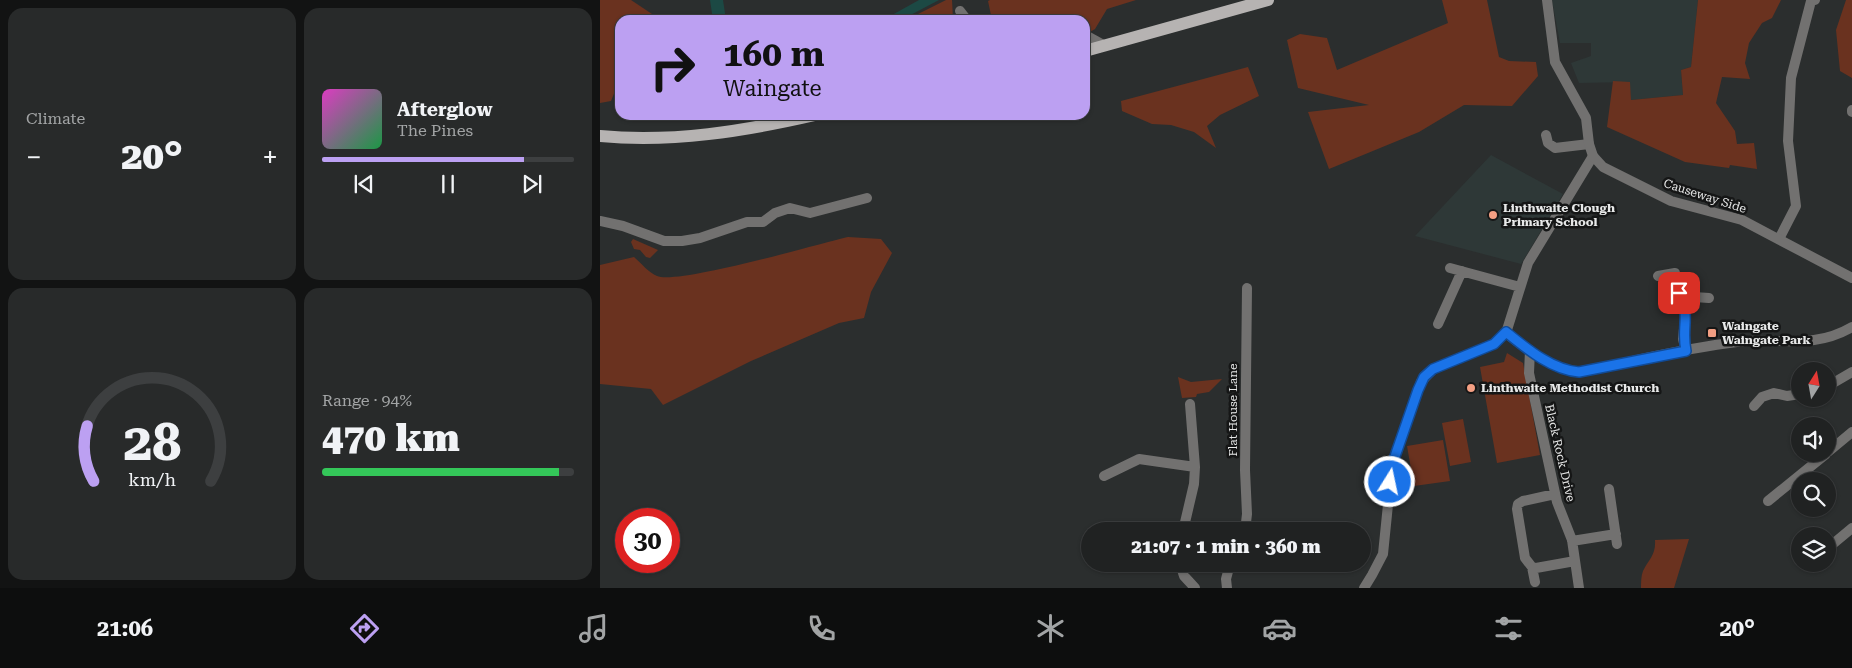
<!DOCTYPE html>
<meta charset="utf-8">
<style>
:root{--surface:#202222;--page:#282a2a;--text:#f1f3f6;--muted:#a2a4a5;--line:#3d3f40;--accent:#bca0f2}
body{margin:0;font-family:"Roboto Serif",serif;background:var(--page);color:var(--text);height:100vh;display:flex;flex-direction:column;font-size:19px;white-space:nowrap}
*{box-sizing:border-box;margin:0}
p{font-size:16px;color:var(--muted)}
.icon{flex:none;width:28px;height:28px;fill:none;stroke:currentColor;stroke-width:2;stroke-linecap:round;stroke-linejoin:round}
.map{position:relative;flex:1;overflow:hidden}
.sheet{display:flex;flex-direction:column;gap:8px;padding:8px;background:#121313;width:600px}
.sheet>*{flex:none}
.top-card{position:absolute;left:15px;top:15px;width:475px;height:105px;border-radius:15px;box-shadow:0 1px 4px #0004,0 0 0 1px var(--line);background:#bca0f2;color:#111;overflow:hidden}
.needle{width:32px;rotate:11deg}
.fabs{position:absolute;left:1191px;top:362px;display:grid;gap:10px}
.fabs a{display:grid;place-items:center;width:45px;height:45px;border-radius:50%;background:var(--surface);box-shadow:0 1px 4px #0004,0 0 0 1px var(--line);font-size:25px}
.speed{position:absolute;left:15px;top:508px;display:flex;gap:10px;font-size:25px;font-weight:700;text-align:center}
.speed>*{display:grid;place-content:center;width:65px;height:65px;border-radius:50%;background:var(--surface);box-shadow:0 1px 4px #0004,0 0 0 1px var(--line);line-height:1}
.speed .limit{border:8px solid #d22;background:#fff;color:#111}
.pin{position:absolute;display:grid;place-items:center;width:42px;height:42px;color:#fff;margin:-21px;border-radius:10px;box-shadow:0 2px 8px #0006}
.me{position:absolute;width:55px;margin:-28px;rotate:10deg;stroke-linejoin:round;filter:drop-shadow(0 0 4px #0008)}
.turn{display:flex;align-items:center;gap:18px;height:105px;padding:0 25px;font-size:22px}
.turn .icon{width:65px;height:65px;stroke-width:2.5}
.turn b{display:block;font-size:35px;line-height:42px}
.big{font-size:38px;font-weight:800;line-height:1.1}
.sheet .tile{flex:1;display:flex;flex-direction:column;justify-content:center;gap:8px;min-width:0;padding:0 18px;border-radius:15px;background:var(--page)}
.sheet .dial{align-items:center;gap:0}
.dial svg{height:130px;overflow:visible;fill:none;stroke:var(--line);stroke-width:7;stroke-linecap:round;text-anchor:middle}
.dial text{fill:var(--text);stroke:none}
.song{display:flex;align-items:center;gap:15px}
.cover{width:60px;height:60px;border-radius:8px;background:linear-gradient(135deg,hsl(310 70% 55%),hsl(140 70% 35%))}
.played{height:5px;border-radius:2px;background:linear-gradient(90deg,var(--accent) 80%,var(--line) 80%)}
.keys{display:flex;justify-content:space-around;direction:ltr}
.heat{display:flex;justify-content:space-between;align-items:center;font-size:28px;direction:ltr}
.charge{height:8px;border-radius:4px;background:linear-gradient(90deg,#34c759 94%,var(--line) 0)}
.sheet .tiles{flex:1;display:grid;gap:8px;grid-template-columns:repeat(2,1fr)}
.trip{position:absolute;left:481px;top:522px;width:290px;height:50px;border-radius:25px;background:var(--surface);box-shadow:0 1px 4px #0004,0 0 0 1px var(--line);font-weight:800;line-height:50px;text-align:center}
.dock{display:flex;height:80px;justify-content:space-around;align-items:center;background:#0d0e0e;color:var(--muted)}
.dock .icon{width:35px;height:35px}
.dock .selected{color:var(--accent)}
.dock b{font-size:22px;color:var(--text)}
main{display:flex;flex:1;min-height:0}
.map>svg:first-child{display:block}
.built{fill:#2e3837}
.green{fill:#6a321f}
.water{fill:#1c4944}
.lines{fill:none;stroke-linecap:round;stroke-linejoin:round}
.minor{stroke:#727170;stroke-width:10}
.tertiary{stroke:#727170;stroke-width:10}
.primary{stroke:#b6b3b2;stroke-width:12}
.route-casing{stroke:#114b97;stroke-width:12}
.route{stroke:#1a73e8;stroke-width:9}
.poi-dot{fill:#f39f83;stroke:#151616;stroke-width:2}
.labels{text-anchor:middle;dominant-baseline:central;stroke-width:5;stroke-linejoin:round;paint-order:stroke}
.street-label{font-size:12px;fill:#e7e8e8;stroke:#151616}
.poi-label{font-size:12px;font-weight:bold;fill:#e7e8e8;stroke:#151616;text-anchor:start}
</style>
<main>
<section class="sheet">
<div class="tiles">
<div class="tile"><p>Climate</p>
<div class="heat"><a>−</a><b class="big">20°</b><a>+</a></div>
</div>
<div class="tile">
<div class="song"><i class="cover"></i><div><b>Afterglow</b><p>The Pines</p></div></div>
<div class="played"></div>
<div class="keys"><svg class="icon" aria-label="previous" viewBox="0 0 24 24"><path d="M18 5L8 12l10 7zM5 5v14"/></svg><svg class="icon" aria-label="pause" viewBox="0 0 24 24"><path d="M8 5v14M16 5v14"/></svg><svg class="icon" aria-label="next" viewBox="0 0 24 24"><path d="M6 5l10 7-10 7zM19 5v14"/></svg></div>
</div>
<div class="tile dial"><svg viewBox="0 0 100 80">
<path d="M14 69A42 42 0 1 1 86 69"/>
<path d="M14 69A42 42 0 0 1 10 35" stroke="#bca0f2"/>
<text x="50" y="56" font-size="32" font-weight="700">28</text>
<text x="50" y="72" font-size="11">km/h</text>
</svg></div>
<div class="tile"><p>Range · 94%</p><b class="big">470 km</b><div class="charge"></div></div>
</div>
</section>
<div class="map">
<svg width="1252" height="588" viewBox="0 0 1252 588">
<rect width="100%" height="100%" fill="#2b2e2e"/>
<path class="built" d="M 952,0 L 1098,0 L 1091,67 L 1081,70 L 1083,95 L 1031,100 L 1029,82 L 979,83 L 971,63 L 991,56 L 991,43 L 960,43 Z
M 891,155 L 963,194 L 921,264 L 815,236 Z"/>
<path class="green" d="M 0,0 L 31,0 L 61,20 L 20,20 L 20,79 L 11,101 L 0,103 Z
M 346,0 L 352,0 L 353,19 L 356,20 L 306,20 Z
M 390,0 L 536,0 L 507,9 L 495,29 L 485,35 L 485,20 L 392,20 L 388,1 Z
M 842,0 L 887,0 L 899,57 L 909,61 L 936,62 L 938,76 L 912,106 L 864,105 L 819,132 L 729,169 L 708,112 L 769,105 L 698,88 L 687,40 L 700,34 L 727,38 L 737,70 L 848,23 Z
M 1098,0 L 1181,0 L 1172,18 L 1162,23 L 1149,43 L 1145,63 L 1150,79 L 1122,77 L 1116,103 L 1135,131 L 1137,144 L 1154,143 L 1157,169 L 1130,165 L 1129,168 L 1085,162 L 1007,127 L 1013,81 L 1030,82 L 1031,100 L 1083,95 L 1081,70 L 1091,67 Z
M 1246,0 L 1252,0 L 1252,78 L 1240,71 L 1236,30 Z
M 648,67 L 659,96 L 620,115 L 607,126 L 616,148 L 594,132 L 571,125 L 552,124 L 522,111 L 521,101 Z
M 248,237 L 281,239 L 292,253 L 271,292 L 264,318 L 239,323 L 151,361 L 63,405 L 51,389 L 0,384 L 0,265 L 34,257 C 41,263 49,273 57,276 C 77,285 218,244 248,237 Z
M 33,239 L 58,250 L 50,258 L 46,257 L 40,250 L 34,249 L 31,242 Z
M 907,353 L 923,363 L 940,455 L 897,463 L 880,367 L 904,362 Z
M 578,377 L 591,382 L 622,379 L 609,392 L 597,394 L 596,397 L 582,398 Z
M 863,419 L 871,462 L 850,466 L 842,423 Z
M 843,440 L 850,481 L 814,486 L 807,446 Z
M 1089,539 L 1074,588 L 1041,588 C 1041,583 1041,576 1043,571 C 1049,559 1056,555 1055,540 Z"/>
<path class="water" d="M 110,0 L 123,0 L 126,20 L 113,20 Z
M 319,0 L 339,0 L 301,20 L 283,20 Z"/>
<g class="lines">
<path class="minor" d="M 360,11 L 367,20
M 485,35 L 505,46
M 1252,110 L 1252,112
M 946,135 L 948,143 L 955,148 L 989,144
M 0,221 L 23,226 L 64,241 L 82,241 L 100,238 L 147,222 L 163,222 L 175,213 L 190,208 L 210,213 L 267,198
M 1179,239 L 1196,206 L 1188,141 L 1191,78 L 1211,1 L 1215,0
M 850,268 L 920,287
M 1058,276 L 1075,273 L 1079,293 L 1086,308 L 1083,339 L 1086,351
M 1083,300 L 1094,297 L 1109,298
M 838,324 L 862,271
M 906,333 C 927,349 952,370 979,372 C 1031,362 1084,348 1137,342 C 1178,337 1213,350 1252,327
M 906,333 L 928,263 L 993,156
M 930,350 L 929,373 L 957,502 L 972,540 L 979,588
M 1228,386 L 1252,372
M 1154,406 L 1162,397 L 1174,393 L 1187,396 L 1200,394
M 1228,452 L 1252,432
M 504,476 L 539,459 L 595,467
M 1009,489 L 1017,544
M 955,494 L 923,501 L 918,504 L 917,509 L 925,558 L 932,567 L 936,568 L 975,561
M 1168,501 L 1226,454
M 583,531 L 594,484 L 595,467 L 590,404
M 645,531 L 647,514 L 645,470 L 647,288
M 972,541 L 1016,534
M 1228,548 L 1252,528
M 580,564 L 584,576 L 595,588
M 932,567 L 935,582
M 627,588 L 626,579 L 630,564
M 764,588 L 772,575 L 783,554 L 792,465 L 821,382 L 833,369 L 893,344 L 906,333"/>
<path class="tertiary" d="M 947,0 L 955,62 L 986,118 L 989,144 L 993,156 L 1003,167 L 1071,201 L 1142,220 L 1252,278"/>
<path class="primary" d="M 485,51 L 668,0
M 0,136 C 72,143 145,131 215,115"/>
</g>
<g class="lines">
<defs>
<path id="route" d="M 790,482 L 792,465 L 818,390 L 824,377 L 833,369 L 894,344 L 906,332 C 927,349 952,370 979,372 L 1086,351 C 1081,328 1091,315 1079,293"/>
</defs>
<use href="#route" class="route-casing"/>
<use href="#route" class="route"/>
</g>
<g class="poi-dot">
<circle cx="893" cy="215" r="5"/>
<rect x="1107" y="328" width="10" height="10" rx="2.5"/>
<circle cx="871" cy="388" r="5"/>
</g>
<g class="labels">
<g class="street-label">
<text transform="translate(1105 196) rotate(18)">Causeway Side</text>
<text transform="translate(633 410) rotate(-90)">Flat House Lane</text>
<text transform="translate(960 453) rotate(77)">Black Rock Drive</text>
</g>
<g class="poi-label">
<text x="903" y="208">Linthwaite Clough<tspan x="903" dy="14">Primary School</tspan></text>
<text x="1122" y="326">Waingate<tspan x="1122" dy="14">Waingate Park</tspan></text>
<text x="881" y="388">Linthwaite Methodist Church</text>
</g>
</g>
</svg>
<div class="fabs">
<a><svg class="needle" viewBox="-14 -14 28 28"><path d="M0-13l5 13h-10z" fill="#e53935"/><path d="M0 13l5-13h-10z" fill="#a2a4a5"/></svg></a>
<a><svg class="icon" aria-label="sound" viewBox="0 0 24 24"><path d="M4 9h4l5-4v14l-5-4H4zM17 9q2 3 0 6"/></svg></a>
<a><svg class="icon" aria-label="search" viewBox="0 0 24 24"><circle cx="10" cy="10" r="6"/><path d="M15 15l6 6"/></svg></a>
<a><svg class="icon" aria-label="layers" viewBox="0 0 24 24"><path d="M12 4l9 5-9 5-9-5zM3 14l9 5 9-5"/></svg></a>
</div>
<div class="speed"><div class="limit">30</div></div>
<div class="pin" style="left:1079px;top:293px;background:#d93025"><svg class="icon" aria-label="arrive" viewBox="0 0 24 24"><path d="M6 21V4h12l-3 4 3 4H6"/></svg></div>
<svg class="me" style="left:790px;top:482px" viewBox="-20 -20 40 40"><circle r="17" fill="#1a73e8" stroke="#fff" stroke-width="3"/><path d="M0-11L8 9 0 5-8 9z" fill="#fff"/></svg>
<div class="trip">21:07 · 1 min · 360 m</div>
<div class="top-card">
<div class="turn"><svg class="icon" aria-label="right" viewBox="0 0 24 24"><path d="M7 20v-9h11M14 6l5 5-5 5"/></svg><div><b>160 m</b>Waingate</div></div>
</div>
</div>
</main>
<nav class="dock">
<b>21:06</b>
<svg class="icon selected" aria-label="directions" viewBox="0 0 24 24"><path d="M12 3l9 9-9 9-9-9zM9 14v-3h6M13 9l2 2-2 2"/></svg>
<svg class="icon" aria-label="music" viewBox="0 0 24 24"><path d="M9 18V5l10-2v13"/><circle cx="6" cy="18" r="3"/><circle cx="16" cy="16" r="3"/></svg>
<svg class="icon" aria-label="phone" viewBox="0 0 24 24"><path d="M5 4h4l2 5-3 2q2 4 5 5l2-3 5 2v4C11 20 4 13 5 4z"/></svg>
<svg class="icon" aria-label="climate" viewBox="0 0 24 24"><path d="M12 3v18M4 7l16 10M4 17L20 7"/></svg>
<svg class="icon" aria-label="car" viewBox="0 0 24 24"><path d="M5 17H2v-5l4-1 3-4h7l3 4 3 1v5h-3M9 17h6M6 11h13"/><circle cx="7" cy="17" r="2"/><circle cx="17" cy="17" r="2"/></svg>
<svg class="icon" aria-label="filters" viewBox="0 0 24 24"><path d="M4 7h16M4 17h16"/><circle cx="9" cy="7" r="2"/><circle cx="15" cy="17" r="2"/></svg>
<b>20°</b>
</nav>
